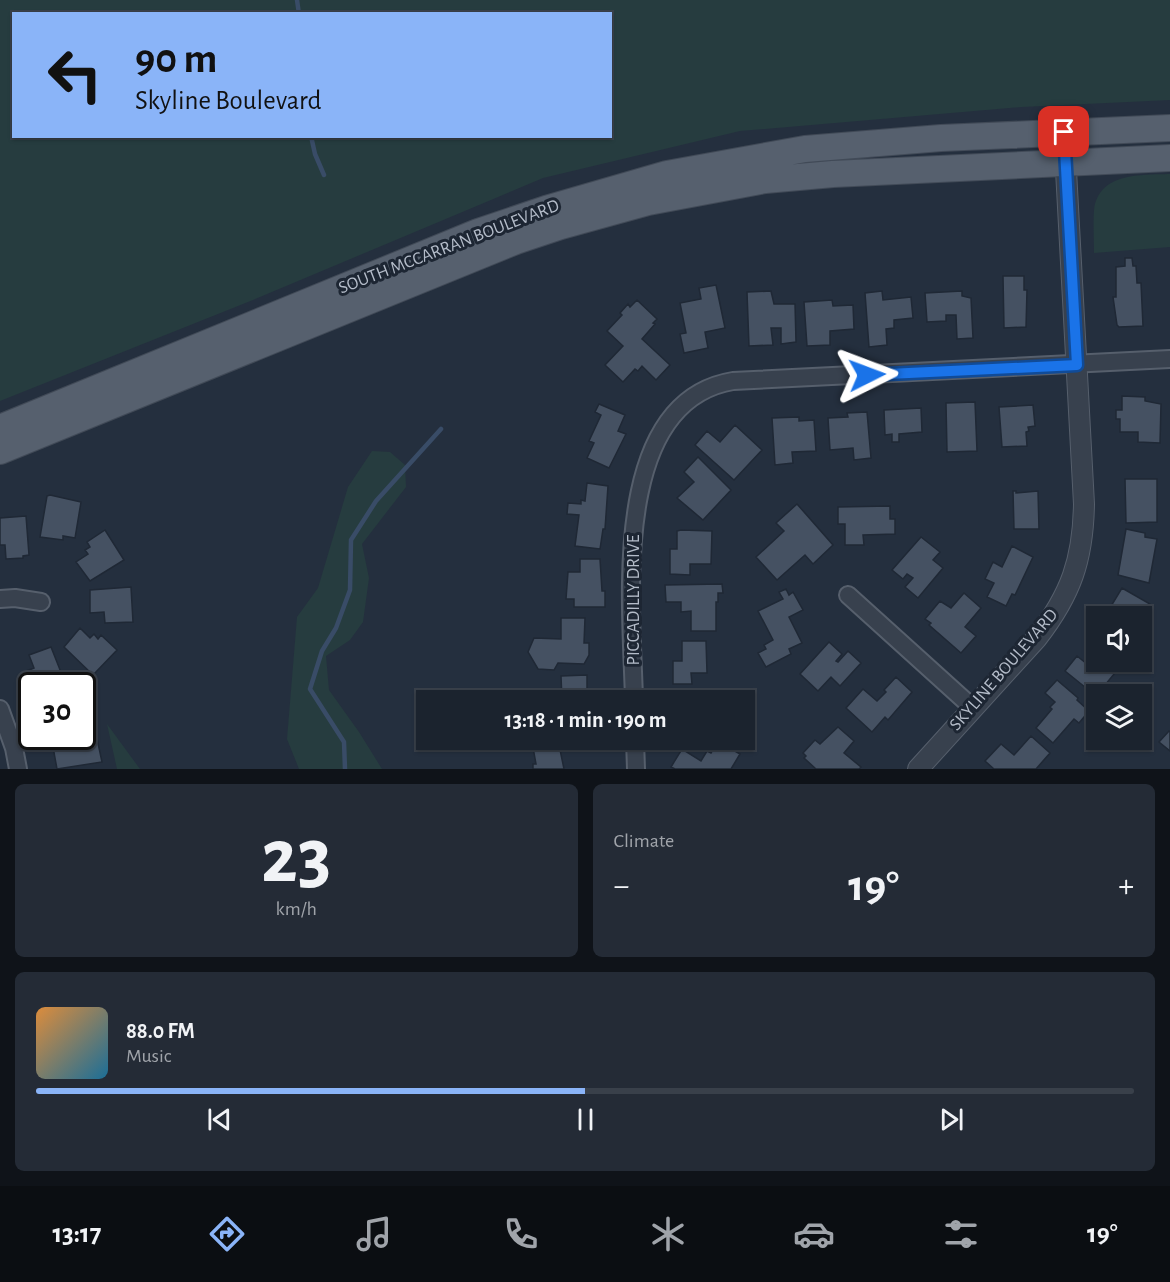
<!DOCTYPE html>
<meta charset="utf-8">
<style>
:root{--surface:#1b232e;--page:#242b36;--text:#f1f3f6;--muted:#a0a4aa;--line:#39404a;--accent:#8ab4f8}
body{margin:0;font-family:"Alegreya Sans",sans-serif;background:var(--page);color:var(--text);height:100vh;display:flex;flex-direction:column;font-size:22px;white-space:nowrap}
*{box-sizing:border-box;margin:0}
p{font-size:20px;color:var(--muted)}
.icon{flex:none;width:33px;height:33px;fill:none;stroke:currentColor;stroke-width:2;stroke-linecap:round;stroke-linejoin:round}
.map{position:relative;height:769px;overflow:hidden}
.sheet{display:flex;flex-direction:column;gap:15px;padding:15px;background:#0f1319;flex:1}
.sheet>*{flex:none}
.hud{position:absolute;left:12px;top:12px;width:600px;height:126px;border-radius:0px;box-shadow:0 2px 4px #0004,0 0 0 2px var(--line);background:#8ab4f8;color:#111;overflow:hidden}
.tools{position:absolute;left:1086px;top:606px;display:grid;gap:12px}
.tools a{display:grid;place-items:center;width:66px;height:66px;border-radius:0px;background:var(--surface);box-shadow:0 2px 4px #0004,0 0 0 2px var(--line);font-size:30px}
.speed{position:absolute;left:18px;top:672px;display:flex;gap:12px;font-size:30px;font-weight:700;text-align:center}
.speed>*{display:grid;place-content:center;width:78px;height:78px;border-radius:50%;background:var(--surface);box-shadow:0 2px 4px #0004,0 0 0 2px var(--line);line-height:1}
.speed .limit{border:3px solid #111;border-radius:9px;background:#fff;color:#111}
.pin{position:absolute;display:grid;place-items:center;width:51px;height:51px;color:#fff;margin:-26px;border-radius:12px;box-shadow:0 3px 9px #0006}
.me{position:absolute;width:66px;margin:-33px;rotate:87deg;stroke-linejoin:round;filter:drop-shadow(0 0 4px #0008)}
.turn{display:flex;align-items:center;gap:21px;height:126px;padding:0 24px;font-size:27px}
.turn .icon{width:78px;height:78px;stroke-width:2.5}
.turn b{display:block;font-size:42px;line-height:51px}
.big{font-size:45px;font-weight:700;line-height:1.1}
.sheet .card{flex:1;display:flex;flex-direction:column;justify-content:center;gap:9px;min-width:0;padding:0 21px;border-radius:9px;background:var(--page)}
.sheet .dial{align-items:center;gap:0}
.dial b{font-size:78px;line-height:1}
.song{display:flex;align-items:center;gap:18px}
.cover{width:72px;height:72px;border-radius:9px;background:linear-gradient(135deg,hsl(30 70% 55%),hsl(200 70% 35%))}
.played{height:6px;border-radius:3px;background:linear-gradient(90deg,var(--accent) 50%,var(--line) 50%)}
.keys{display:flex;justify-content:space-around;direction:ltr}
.heat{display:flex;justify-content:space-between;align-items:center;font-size:33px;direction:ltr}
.sheet .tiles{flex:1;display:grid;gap:15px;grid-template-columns:1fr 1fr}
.card:last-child{grid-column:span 2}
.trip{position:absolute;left:416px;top:690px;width:339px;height:60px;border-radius:0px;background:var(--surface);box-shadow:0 2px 4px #0004,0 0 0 2px var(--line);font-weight:700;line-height:60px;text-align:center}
.tab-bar{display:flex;height:96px;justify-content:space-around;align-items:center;background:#0b0e12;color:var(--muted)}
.tab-bar .icon{width:42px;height:42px}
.tab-bar .on{color:var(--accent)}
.tab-bar b{font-size:27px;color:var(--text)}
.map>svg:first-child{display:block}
.green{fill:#263c3f;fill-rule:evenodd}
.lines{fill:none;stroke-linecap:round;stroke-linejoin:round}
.stream{stroke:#394c67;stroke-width:4.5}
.building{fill:#455162;stroke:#1f2835;stroke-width:1.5}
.minor-casing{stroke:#565f6c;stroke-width:20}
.tertiary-casing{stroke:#565f6c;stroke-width:22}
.primary-casing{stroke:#414a57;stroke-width:28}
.minor{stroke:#38414e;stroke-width:16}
.tertiary{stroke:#38414e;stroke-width:20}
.primary{stroke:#56606e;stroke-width:26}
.route-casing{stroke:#114b97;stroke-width:15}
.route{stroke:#1a73e8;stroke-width:10}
.labels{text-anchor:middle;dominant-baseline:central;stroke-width:6;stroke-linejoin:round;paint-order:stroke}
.street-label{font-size:18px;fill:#b4bcc9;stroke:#1d2633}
</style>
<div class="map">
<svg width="1170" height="769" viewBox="0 0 1170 769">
<rect width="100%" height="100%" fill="#242f3e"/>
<path class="green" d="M 0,0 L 1170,0 L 1170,100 L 1022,107 L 740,131 L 543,178 L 253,300 L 0,401 ZM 14,14 L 610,14 L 610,136 L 14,136 Z
M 1170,174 L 1170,247 L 1094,253 C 1094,239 1093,224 1094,210 C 1099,172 1141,175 1170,174 Z
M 372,451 L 390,452 L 405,465 L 406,487 L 362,544 L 369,578 L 363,622 L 350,640 L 326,656 L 329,690 L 359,732 L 382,769 L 299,769 L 287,739 L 297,617 L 318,588 L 348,487 Z
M 107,724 L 140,769 L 117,769 Z"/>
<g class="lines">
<path class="stream" d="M 297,0 L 299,14
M 311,136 L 315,154 L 324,175
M 345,769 L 344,742 L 310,689 L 322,651 L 336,628 L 350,590 L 351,540 L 376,501 L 441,429"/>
</g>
<path class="building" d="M 1125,258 L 1132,258 L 1133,266 L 1136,266 L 1137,283 L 1141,283 L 1143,326 L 1119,327 L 1117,325 L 1113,297 L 1116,297 L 1116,267 L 1125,266 Z
M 1003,276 L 1024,276 L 1024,290 L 1027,290 L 1026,327 L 1004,328 Z
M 716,285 L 725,328 L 705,332 L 708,348 L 684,353 L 680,334 L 686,333 L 680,303 L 701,299 L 699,288 Z
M 771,291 L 774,304 L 795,304 L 796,342 L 781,344 L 781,328 L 771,328 L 773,345 L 749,346 L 747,292 Z
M 882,291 L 883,300 L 911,297 L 913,318 L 894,320 L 894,328 L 886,329 L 887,345 L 869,347 L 865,293 Z
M 962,291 L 962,296 L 971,298 L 973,338 L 957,339 L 956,315 L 946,315 L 946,321 L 927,322 L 925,293 Z
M 637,300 L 657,319 L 653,323 L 655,324 L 642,339 L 670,365 L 656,380 L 642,366 L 638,371 L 635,369 L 623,382 L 605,365 L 623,346 L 607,331 L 622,315 L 620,313 L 628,304 L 630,307 Z
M 832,300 L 833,306 L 853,305 L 854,329 L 830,331 L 830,345 L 807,346 L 804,302 Z
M 1122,396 L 1145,397 L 1145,401 L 1161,404 L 1160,443 L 1138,442 L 1138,432 L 1120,432 L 1120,419 L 1116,419 L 1116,410 L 1122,410 Z
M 975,402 L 977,451 L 947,452 L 946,403 Z
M 599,404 L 625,415 L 618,431 L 626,434 L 609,468 L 587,458 L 594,443 L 589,441 L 601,415 L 595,412 Z
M 1033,405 L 1035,426 L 1028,427 L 1029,431 L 1026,432 L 1027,446 L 1002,447 L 999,407 Z
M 921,408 L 922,432 L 899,434 L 899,442 L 892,442 L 892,434 L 885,435 L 884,410 Z
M 867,412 L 871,458 L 854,460 L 853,448 L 830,450 L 828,418 L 848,417 L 847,413 Z
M 799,417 L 799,421 L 814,420 L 816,451 L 792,452 L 793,463 L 775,465 L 772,418 Z
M 735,425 L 762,450 L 734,480 L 695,445 L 707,431 L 720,442 Z
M 698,457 L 731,490 L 703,520 L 677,498 L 694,482 L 684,472 Z
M 1125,479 L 1157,479 L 1157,522 L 1126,523 Z
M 587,483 L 608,486 L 605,529 L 603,529 L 600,549 L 575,546 L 579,515 L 567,514 L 568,503 L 581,504 L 581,500 L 585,501 Z
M 1013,491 L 1016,491 L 1016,493 L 1038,491 L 1039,529 L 1014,529 Z
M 50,495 L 81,502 L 75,538 L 63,536 L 63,540 L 40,537 L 47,496 Z
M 797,504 L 833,545 L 813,564 L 805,555 L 777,580 L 756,557 L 784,531 L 776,523 Z
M 890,506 L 890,519 L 895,519 L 895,534 L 863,535 L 864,545 L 845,545 L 845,524 L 838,524 L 838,507 Z
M 26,516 L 29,555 L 23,556 L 23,558 L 6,559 L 5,545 L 0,545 L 0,518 Z
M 1126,529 L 1145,533 L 1145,537 L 1157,539 L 1149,583 L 1118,575 Z
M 105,530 L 124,560 L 90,581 L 76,562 L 88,554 L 85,550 L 90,547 L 87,542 Z
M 681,530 L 712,531 L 711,564 L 690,564 L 690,575 L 670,574 L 670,549 L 677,549 L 677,531 Z
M 921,537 L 940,552 L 933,560 L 943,568 L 918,598 L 905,587 L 913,578 L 907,574 L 903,579 L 892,570 Z
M 1012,546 L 1033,557 L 1015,595 L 1012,594 L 1006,606 L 987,597 L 994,583 L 985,579 L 993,562 L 1002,567 Z
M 580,559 L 600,559 L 602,591 L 605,591 L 605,607 L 574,607 L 574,599 L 566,599 L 568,572 L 580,572 Z
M 722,584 L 723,593 L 718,593 L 718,602 L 716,602 L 716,631 L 691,631 L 691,611 L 681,612 L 681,602 L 666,602 L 665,585 Z
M 131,587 L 133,622 L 105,623 L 104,612 L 90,613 L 90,590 Z
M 1122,588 L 1150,604 L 1142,618 L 1105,616 Z
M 786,589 L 789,595 L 793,592 L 803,610 L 789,617 L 802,643 L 789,649 L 791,654 L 766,667 L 758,653 L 766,649 L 764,645 L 773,640 L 758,611 L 783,599 L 779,592 Z
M 964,593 L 981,608 L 965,627 L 976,636 L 961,653 L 929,625 L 931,623 L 925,619 L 940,601 L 951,608 Z
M 561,618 L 585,618 L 584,643 L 589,643 L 589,655 L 584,664 L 558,663 L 554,670 L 538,669 L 528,652 L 534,638 L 561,639 Z
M 80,628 L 90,638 L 94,634 L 98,639 L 101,635 L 117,650 L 93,675 L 64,647 Z
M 682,641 L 706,641 L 707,673 L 691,673 L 692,684 L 673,684 L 673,661 L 682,661 Z
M 829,642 L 842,654 L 836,661 L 838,662 L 848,651 L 861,663 L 840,686 L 831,677 L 818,691 L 800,674 Z
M 51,647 L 66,685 L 32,686 L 32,691 L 24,672 L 34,668 L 29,655 Z
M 1077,656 L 1092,668 L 1097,662 L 1111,662 L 1119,668 L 1096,696 L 1065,671 Z
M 587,675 L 587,700 L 562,700 L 561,676 Z
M 896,677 L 912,692 L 888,720 L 885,717 L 872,732 L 846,708 L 863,689 L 877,701 L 886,692 L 884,690 Z
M 1057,680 L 1078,698 L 1077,700 L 1089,711 L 1079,723 L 1074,719 L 1053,743 L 1036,728 L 1052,709 L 1050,707 L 1055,702 L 1045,693 Z
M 838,727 L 854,741 L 844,753 L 861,767 L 859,769 L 816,769 L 804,758 L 806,756 L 803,753 L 815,740 L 820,744 Z
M 95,729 L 102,762 L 57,769 L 53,747 L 62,746 L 61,742 L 65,741 L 65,736 L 82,736 L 82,731 Z
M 1169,731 L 1170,732 L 1170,751 L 1159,742 Z
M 1031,736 L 1050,753 L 1036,769 L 994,769 L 985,761 L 1001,744 L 1014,755 Z
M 546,740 L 558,740 L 564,769 L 533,769 L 533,764 L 536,764 L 532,742 Z
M 718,741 L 740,754 L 731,769 L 675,769 L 671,767 L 682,749 L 701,761 L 707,751 L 711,753 Z"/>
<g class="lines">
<defs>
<path id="minor" d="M 848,595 L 973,708
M 0,599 L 15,598 L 41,602
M 634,700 C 632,608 608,402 733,381 L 1170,359
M 0,709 L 14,748 L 18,769
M 635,740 L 636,769"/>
<path id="tertiary" d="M 918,769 L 1037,638 C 1071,594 1083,560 1084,504 L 1064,133"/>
<path id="primary" d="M 0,428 L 478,232 L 546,209 L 667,174 L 805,149 L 941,138 L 1170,128
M 0,451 L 516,241 L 561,226 L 648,202 L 765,180 L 833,174 L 1170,158"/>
</defs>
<use href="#minor" class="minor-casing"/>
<use href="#tertiary" class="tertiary-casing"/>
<use href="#primary" class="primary-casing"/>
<use href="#minor" class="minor"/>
<use href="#tertiary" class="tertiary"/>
<use href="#primary" class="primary"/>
</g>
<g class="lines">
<defs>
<path id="route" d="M 867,375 L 1077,365 L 1064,132"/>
</defs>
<use href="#route" class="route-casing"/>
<use href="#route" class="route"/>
</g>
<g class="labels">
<g class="street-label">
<text transform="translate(449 247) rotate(-21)">SOUTH MCCARRAN BOULEVARD</text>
<text transform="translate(634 600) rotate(-90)">PICCADILLY DRIVE</text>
<text transform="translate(1004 670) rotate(-49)">SKYLINE BOULEVARD</text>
</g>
</g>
</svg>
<div class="tools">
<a><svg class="icon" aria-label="sound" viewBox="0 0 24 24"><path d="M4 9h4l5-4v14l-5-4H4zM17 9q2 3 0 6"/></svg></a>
<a><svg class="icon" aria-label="layers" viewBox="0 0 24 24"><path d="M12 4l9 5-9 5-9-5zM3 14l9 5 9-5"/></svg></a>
</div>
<div class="speed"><div class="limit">30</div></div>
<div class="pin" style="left:1064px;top:132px;background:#d93025"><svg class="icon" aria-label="arrive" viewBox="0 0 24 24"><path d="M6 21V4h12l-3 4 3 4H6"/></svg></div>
<svg class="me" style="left:867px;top:375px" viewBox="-20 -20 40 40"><path d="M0-17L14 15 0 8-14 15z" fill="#1a73e8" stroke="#fff" stroke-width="4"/></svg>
<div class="trip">13:18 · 1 min · 190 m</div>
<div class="hud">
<div class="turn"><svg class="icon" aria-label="left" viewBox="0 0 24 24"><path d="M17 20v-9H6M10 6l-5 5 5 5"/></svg><div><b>90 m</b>Skyline Boulevard</div></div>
</div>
</div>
<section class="sheet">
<div class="tiles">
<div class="card dial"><b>23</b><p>km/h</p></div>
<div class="card"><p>Climate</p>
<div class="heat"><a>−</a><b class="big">19°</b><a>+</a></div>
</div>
<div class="card">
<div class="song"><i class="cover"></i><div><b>88.0 FM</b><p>Music</p></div></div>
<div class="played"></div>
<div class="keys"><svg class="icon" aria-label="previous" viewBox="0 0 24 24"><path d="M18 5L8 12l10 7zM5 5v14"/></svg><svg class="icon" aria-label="pause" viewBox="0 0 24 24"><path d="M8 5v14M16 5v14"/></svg><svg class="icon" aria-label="next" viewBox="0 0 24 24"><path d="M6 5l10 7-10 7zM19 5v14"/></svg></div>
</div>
</div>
</section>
<nav class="tab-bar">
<b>13:17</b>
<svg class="icon on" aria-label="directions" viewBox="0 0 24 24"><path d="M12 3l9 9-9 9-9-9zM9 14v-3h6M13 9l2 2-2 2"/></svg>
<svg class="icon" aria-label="music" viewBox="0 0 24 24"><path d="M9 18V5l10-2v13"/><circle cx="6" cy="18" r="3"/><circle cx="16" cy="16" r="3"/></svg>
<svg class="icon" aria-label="phone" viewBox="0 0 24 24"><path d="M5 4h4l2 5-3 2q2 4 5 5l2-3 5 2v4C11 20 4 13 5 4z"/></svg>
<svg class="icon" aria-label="climate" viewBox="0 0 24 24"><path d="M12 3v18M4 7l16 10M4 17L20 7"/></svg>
<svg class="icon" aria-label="car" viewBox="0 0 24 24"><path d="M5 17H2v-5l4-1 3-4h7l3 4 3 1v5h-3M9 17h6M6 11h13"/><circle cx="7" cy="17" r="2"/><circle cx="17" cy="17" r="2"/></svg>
<svg class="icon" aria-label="filters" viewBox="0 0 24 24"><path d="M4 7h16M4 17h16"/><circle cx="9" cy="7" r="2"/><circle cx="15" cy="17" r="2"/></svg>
<b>19°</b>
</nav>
